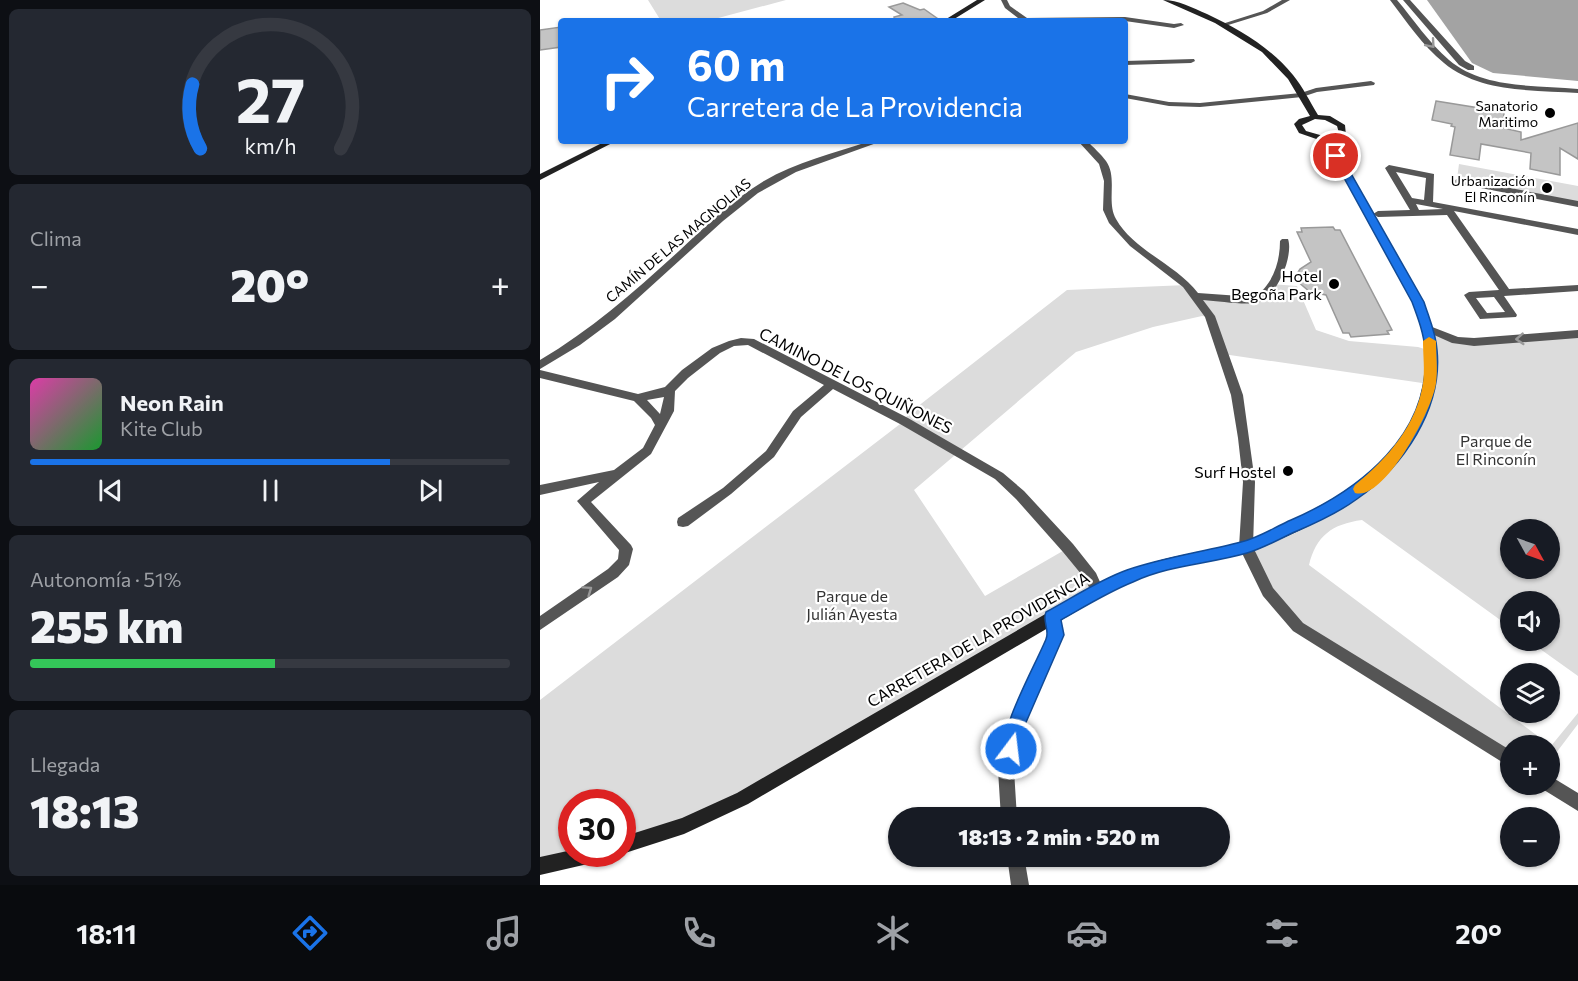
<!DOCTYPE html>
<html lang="es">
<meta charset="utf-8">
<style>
:root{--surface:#171b24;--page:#242831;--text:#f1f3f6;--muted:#9ea1a6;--line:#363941;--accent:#1a73e8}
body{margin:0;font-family:Commissioner,sans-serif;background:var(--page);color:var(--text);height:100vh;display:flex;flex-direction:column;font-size:22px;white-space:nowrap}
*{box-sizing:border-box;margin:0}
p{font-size:20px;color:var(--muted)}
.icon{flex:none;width:33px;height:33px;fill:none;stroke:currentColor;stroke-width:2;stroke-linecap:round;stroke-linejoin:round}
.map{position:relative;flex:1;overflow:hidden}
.sheet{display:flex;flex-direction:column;gap:9px;padding:9px;background:#0d0f14;width:540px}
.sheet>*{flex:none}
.top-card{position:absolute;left:18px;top:18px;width:570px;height:126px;border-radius:6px;box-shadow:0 2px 4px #0004;background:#1a73e8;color:#fff;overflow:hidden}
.needle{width:39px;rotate:130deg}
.tools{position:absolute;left:960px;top:519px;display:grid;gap:12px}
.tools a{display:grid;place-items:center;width:60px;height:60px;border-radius:50%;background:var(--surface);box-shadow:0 2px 4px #0004;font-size:30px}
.speed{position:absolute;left:18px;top:789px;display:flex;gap:12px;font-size:30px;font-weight:700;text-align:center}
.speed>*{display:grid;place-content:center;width:78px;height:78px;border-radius:50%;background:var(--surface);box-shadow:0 2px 4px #0004;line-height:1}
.speed .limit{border:9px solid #d22;background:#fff;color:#111}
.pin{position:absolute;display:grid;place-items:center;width:51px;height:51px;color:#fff;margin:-26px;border:3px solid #fff;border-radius:50%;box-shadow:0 2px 6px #0007}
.me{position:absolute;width:66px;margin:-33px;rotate:15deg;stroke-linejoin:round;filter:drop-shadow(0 0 4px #0008)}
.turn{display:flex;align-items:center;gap:21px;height:126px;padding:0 30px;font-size:27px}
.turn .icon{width:78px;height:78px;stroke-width:2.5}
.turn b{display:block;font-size:42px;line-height:51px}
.big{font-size:45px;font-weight:800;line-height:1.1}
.sheet .tile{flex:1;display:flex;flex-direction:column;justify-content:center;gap:9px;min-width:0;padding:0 21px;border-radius:9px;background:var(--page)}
.sheet .dial{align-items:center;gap:0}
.dial svg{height:156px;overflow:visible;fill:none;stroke:var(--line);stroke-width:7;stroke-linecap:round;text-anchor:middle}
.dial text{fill:var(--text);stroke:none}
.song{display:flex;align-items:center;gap:18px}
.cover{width:72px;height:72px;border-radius:9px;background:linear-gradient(135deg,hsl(320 70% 55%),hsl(130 70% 35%))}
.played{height:6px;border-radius:3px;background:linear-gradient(90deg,var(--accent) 75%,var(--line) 75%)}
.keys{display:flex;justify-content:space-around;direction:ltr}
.heat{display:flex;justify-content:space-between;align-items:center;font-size:33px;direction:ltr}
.charge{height:9px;border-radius:4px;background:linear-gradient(90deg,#34c759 51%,var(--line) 0)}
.trip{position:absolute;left:348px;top:807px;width:342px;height:60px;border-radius:30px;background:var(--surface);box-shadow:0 2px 4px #0004;font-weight:800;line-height:60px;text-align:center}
.tabs{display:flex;height:96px;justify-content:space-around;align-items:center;background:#090b0e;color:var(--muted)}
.tabs .icon{width:42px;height:42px}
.tabs .selected{color:var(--accent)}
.tabs b{font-size:27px;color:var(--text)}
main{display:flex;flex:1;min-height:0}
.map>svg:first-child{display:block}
.green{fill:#dcdcdc;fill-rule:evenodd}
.water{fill:#a3a3a3}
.building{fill:#c4c4c4;stroke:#999;stroke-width:1.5}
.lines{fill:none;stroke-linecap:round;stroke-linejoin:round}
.street{fill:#555;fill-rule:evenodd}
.secondary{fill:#222;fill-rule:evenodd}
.oneway{stroke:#999}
.route{fill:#1a73e8;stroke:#114b97;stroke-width:1.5}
.slow{fill:#f59e0b}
.poi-dot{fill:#000;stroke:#fff;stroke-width:2}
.labels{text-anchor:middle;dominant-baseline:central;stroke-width:4.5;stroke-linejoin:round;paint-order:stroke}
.far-poi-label{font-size:14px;fill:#000;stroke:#fff;text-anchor:end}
.far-street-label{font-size:14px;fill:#000;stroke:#fff}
.poi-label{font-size:16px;fill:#000;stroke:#fff;text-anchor:end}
.street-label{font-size:16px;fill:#000;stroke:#fff}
.park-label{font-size:16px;fill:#333;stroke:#fff}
</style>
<main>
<section class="sheet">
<div class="tile dial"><svg viewBox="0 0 100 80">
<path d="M14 69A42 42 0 1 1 86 69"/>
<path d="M14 69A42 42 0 0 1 10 36" stroke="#1a73e8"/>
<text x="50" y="56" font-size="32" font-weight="700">27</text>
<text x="50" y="72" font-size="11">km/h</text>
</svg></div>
<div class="tile"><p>Clima</p>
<div class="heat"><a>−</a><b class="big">20°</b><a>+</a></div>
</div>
<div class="tile">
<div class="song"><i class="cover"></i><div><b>Neon Rain</b><p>Kite Club</p></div></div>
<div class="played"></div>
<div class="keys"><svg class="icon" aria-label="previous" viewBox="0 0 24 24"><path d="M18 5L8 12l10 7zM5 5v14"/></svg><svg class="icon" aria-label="pause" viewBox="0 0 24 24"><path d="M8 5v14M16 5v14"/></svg><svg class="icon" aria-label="next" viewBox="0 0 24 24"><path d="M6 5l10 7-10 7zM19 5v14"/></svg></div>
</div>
<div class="tile"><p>Autonomía · 51%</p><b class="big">255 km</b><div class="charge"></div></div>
<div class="tile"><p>Llegada</p><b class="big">18:13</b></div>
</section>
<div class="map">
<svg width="1038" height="885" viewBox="0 0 1038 885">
<rect width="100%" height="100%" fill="#fff"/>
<path class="green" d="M 108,0 L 246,0 L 167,21 L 121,21 Z
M 919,164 L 1038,186 L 1038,202 L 917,179 Z
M 731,284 L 757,286 L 776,330 L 809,341 L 878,347 L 891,351 L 887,328 L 916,340 L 1038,334 L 1038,676 L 989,641 L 1010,640 L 1010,602 L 970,602 L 970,627 L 822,520 C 792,524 776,536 769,565 L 1011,746 L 1038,713 L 1038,724 L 1010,761 L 1010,746 L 970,746 L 970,759 L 758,627 L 706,547 L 787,511 L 866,441 L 889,384 L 683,354 L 670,317 L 662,316 L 613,327 L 536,352 L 374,490 L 445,596 L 528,548 L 557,591 L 266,763 L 83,846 L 82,802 L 32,802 L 32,854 L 52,854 L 0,866 L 0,700 L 364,421 L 368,414 L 527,290 L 647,285 L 657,296 L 716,300 ZM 970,530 L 1010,530 L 1010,568 L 970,568 Z"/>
<path class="water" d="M 887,0 L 1038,0 L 1038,81 L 953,73 L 932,63 Z"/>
<path class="building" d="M 363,3 L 380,10 L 384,9 L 401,21 L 355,21 L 354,17 L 362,15 L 349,7 Z
M 21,27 L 21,47 L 0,50 L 0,30 Z
M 896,101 L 964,112 L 963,128 L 981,132 L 981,140 L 1038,123 L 1038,159 L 1020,148 L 1020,175 L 990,169 L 991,153 L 941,144 L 939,160 L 910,155 L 915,127 L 911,126 L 912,124 L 892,120 Z
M 793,227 L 795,230 L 800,230 L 852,330 L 847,331 L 849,334 L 811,337 L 809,333 L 803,333 L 786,295 L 770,292 L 757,281 L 757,274 L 760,269 L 771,262 L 757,232 L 762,232 L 761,228 Z"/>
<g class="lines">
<path class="street" d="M 461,0 L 467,0 L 470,6 L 487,18 L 585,17 L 634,24 L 641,23 L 644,25 L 634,28 L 585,21 L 482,21 L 465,8 Z
M 742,0 L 750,0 L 727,13 L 685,26 L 682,24 L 723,11 Z
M 850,0 L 857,0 C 874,20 889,43 909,60 C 943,89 996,85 1038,89 L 1038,93 C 994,90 940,93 904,63 C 883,46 866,21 850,0 Z
M 863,0 L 870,0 L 925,61 L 934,66 L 934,70 L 928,70 L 919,65 Z
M 654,59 L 655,61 L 651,63 L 585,65 L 585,61 Z
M 831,81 L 835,83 L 834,85 L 777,92 L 762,97 L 660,107 L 629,106 L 585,98 L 585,94 L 629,102 L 660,103 L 761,93 L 776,88 Z
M 330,141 L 342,141 L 256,172 L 218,193 L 183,221 L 75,319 L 40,345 L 0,369 L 0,360 C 51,330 95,291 139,251 C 166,226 192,200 224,181 C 256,162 294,153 330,141 Z
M 538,141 L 547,141 C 553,147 561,154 566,161 C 578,178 566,202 576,219 C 593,250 637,265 658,293 L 714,297 C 733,285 740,262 740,241 L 742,239 L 748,239 C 754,256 736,300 716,303 C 701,305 679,301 663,300 L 675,316 L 703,395 L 715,482 L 713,547 L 733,588 L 763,623 L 970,750 L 970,767 L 753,631 L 723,596 L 699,547 L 703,482 L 698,438 L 691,395 L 665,317 L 643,287 L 590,246 L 569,223 L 563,210 L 564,181 L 559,164 Z
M 849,165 L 894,174 L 893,202 L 1038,229 L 1038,235 L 914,211 L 969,289 L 1038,285 L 1038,291 L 964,296 L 977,315 L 976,317 L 940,319 L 924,295 L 929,292 L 959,290 L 907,215 L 838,217 L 833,214 L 838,211 L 870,210 L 845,168 ZM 856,172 L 886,178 L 884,200 L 872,198 ZM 876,204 L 903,209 L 879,210 ZM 954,297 L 965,312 L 947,313 L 936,298 Z
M 918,178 L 1038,201 L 1038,207 L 915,183 L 914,181 Z
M 887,325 L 918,337 L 934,338 L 1038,330 L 1038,338 L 934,346 L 912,343 L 883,330 L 882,328 Z
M 201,338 L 214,339 L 368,418 L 463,473 L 484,491 L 533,544 L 556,573 L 564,591 L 562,595 L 557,597 L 552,595 L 546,580 L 523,552 L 476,499 L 455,479 L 360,424 L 293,389 L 261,417 L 234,457 L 191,494 L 148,526 L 143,527 L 138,526 L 137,522 L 138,518 L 183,488 L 226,451 L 253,411 L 284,385 L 208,345 L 194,346 L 180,353 L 148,378 L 135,391 L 134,411 L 111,454 L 51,502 L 91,545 L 93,549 L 89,565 L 78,577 L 0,630 L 0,616 L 68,569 L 78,559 L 79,550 L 37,501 L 59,482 L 0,495 L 0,485 L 74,470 L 103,448 L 115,425 L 111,418 L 94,401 L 0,378 L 0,370 L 98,394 L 125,387 L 142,370 L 172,348 L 189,341 ZM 124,397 L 120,414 L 107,400 Z
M 512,611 L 517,613 L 523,635 L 483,727 L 474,770 L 477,818 L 461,818 L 458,770 L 467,727 L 509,635 L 505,617 L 507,613 Z
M 1010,776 L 1038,793 L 1038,811 L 1004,790 L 1002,784 L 1010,784 Z
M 467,856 L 484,856 L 489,885 L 471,885 Z"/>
<path class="secondary" d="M 437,0 L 445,0 L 411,21 L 403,21 Z
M 623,0 C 638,0 653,8 667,14 C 699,29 730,47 753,75 C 763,87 770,102 778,115 L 790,116 L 805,125 L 806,136 L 793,141 C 813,177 833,213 853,248 C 869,278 888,306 895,339 C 900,362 896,388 887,410 C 857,483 786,523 715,549 C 688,559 659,562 631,568 C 610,573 591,582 571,591 L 208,804 L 144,834 L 82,854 L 80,854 L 82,854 L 82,837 L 142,818 L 197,793 L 552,587 C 578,575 605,563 633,557 C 658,551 684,550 708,540 C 779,513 864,471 882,389 C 886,372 887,353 883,335 C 876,302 858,274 842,245 C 823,211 804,176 785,142 L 759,133 L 754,124 L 759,119 L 770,116 L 748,79 L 722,52 L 675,23 ZM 775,119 L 785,120 L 797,126 L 799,133 L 787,137 L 766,131 L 762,125 Z
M 66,141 L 76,141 L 0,180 L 0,174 Z
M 32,850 L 32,854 L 61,854 L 58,860 L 52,863 L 0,875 L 0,857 Z"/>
</g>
<defs><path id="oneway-chevron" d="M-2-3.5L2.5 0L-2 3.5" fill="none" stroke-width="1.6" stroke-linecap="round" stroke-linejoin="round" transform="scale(1.5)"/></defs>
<g class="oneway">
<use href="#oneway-chevron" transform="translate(891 44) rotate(49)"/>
<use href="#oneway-chevron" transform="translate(980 339) rotate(176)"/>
<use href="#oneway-chevron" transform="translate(48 590) rotate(-35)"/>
</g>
<path class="route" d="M 793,154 L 801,156 L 884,302 C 889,318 896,333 897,350 C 903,409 863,467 817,499 C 798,513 778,522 757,531 C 741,538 724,548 707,553 C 669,564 629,565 593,582 C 568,592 544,607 521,620 L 524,635 L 484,727 L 477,755 L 471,757 L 465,755 C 456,734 497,662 506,639 C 510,630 502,621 506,612 C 532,598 559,580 587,570 C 625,557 663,552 701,542 C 718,538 735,527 751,520 C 820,490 892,434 885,350 C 884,334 878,318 872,302 L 792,156 Z"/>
<path class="slow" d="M 889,337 L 896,341 C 896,355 898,370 896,383 C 893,409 844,502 815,493 L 813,489 L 815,485 C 847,459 877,425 883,383 C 885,370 883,355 883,341 Z"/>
<g class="poi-dot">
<circle cx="1010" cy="113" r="6"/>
<circle cx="1007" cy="188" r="6"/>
<circle cx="794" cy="284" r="6"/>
<circle cx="748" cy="471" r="6"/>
</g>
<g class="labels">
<g class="far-poi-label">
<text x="998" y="105">Sanatorio<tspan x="998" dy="16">Maritimo</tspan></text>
<text x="995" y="180">Urbanización<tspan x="995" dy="16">El Rinconín</tspan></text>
</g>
<g class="far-street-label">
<text transform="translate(138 240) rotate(-40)">CAMÍN DE LAS MAGNOLIAS</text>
</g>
<g class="poi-label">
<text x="782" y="275">Hotel<tspan x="782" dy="18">Begoña Park</tspan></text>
<text x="736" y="471">Surf Hostel</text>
</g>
<g class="street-label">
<text transform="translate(316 380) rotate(27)">CAMINO DE LOS QUIÑONES</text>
<text transform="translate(438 639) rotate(-30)">CARRETERA DE LA PROVIDENCIA</text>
</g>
<g class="park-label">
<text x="956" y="440">Parque de<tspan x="956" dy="18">El Rinconín</tspan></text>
<text x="312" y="595">Parque de<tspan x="312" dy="18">Julián Ayesta</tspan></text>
</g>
</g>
</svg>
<div class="tools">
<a><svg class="needle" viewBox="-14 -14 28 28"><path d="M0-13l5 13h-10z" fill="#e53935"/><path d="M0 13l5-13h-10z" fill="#9ea1a6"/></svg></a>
<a><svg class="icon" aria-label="sound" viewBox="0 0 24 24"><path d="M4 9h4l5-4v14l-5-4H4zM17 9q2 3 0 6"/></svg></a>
<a><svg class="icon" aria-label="layers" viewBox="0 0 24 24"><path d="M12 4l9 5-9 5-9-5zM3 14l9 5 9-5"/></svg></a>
<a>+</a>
<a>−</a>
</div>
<div class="speed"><div class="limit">30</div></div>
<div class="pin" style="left:796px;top:156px;background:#d93025"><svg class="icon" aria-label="arrive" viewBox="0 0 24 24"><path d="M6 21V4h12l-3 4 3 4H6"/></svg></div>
<svg class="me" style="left:471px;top:749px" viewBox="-20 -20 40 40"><circle r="17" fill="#1a73e8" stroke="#fff" stroke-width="3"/><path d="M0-11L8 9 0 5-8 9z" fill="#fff"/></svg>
<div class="trip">18:13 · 2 min · 520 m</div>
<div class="top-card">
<div class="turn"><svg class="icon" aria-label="right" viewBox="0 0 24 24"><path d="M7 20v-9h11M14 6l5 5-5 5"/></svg><div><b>60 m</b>Carretera de La Providencia</div></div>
</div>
</div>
</main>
<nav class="tabs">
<b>18:11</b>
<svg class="icon selected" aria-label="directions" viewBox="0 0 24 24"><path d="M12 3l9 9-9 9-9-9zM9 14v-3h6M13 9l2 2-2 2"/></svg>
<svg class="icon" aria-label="music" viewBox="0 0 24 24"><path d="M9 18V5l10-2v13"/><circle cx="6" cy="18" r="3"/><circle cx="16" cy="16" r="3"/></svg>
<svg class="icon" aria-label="phone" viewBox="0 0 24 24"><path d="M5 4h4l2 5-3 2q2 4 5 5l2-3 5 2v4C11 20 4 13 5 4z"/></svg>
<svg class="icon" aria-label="climate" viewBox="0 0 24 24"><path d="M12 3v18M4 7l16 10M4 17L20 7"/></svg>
<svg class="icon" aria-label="car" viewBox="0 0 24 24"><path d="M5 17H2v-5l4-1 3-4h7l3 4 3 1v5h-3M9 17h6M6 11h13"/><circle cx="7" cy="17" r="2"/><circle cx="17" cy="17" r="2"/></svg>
<svg class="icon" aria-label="filters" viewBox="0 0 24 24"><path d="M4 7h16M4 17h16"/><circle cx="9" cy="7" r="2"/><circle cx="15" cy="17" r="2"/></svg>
<b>20°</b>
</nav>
